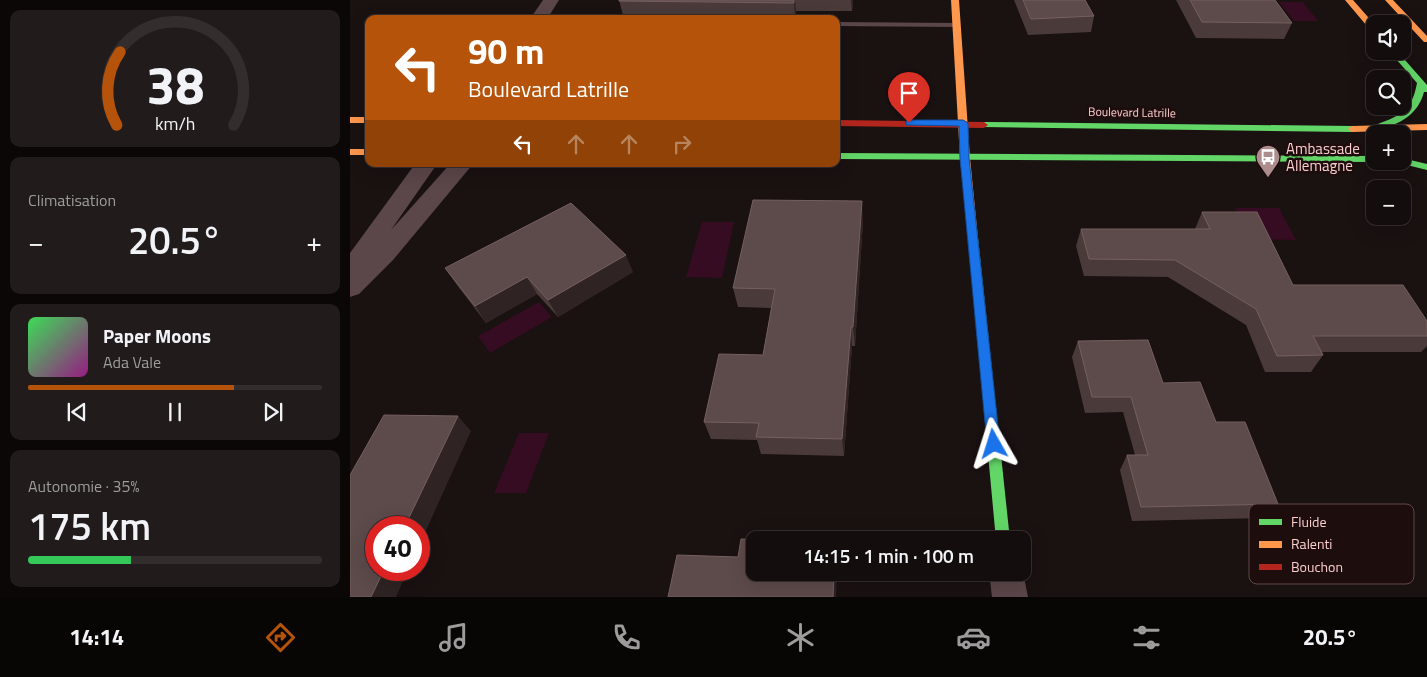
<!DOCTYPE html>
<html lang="fr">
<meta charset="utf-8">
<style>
:root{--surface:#140d0d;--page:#211b1b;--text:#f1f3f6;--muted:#9d9c9d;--line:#332d2e;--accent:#b45309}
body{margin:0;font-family:"Titillium Web",sans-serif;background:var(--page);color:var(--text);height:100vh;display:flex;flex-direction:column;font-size:19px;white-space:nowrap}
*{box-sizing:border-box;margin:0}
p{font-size:16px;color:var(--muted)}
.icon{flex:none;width:28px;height:28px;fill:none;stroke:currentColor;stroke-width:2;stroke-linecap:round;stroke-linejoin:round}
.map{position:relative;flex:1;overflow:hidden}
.sheet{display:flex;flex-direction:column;gap:10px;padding:10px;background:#0b0707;width:350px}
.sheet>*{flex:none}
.top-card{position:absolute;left:15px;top:15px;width:475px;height:152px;border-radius:10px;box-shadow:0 5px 20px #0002,0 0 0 1px var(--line);background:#b45309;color:#fff;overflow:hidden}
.controls{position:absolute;left:1016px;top:15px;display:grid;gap:10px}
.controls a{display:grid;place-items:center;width:45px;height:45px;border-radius:10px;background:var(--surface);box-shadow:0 5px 20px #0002,0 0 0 1px var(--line);font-size:25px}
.speed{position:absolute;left:15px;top:516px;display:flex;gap:10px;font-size:25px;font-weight:700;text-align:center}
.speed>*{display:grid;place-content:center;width:65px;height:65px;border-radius:50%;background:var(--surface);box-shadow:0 5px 20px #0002,0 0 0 1px var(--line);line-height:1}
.speed .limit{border:8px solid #d22;background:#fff;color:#111}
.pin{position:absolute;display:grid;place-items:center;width:42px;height:42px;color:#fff;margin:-51px -21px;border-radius:50% 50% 50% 0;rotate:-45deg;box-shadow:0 0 5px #0007}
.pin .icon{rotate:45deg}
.me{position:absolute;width:55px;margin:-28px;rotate:354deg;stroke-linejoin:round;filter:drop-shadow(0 0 4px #0008)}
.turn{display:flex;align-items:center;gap:18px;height:105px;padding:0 20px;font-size:22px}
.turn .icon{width:65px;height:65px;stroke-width:2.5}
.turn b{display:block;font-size:35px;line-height:42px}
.lanes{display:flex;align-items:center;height:48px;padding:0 20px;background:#0003;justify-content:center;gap:25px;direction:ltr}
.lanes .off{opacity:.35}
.big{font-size:38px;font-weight:600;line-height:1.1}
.sheet .card{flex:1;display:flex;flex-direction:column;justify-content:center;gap:8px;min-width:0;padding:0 18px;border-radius:10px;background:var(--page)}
.sheet .dial{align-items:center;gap:0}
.dial svg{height:130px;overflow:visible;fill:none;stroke:var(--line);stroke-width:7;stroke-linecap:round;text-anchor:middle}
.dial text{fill:var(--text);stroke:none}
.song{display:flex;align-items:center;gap:15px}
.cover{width:60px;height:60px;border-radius:8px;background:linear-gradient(135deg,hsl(130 70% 55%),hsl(310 70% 35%))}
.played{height:5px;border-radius:2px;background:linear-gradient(90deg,var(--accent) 70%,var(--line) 70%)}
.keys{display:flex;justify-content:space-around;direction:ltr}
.heat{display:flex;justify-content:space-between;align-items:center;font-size:28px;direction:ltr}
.charge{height:8px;border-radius:4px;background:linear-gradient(90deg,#34c759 35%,var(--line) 0)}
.trip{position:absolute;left:396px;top:531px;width:285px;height:50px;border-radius:10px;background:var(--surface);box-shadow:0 5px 20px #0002,0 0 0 1px var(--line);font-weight:600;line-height:50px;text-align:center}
.menu{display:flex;height:80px;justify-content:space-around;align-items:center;background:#080505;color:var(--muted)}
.menu .icon{width:35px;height:35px}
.menu .active{color:var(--accent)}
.menu b{font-size:22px;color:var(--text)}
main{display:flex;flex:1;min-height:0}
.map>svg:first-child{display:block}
.water{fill:#350c22}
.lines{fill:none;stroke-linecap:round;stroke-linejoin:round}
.lane{fill:#5b4649;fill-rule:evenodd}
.street{fill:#5b4649;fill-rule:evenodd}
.fast{fill:#63d668;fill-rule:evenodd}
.slow{fill:#ff974d;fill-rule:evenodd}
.jam{fill:#b3261e;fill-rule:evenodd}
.wall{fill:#4a3a3a}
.shaded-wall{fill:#2f2323}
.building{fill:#5d4a4a;stroke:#765f5f}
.route{fill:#1a73e8;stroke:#114b97}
.labels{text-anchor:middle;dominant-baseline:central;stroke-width:5;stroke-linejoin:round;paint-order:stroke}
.far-street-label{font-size:12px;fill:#fcced0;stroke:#1e0d0d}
.poi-label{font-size:15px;fill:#fcced0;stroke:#1e0d0d;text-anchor:start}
.key{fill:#1e0d0d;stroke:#614748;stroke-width:1}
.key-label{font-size:14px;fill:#fcced0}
</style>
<main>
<section class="sheet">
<div class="card dial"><svg viewBox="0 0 100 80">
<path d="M14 69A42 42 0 1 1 86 69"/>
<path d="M14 69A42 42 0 0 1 16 24" stroke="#b45309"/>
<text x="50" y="56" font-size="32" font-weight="700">38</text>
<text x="50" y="72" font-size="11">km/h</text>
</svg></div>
<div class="card"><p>Climatisation</p>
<div class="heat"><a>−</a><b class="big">20.5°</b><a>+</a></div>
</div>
<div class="card">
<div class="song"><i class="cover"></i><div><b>Paper Moons</b><p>Ada Vale</p></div></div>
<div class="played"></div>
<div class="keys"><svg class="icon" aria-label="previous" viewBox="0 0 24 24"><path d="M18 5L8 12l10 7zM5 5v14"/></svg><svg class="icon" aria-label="pause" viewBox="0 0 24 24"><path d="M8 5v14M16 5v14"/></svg><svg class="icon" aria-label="next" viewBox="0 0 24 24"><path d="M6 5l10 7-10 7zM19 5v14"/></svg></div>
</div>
<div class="card"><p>Autonomie · 35%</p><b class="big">175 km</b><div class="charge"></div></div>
</section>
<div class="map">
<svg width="1077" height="597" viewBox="0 0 1077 597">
<rect width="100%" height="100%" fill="#1a1111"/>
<path class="water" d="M 929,2 L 953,2 L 968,21 L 944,21 Z
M 885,208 L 929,208 L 946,240 L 902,239 Z
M 352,222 L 384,222 L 372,278 L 336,277 Z
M 189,302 L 202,317 L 140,353 L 128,336 Z
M 169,433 L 199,433 L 176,493 L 144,493 Z"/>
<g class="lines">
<path class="lane" d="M 486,22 L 607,23 L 611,25 L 607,27 L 486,26 Z"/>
<path class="street" d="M 193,0 L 209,0 L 197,19 L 180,19 Z
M 65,164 L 87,164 L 41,230 L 100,164 L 123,164 L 43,260 L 9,294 L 0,297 L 0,253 Z
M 672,567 L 678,597 L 642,597 L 639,572 L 672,572 Z"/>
<path class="fast" d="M 1039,51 L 1047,51 L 1077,85 L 1077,92 L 1074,92 C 1068,114 1052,123 1031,129 L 1027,126 L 1028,124 C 1052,115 1062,110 1067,83 Z
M 634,122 L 1002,126 L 1006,129 L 1002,132 L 631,127 L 630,125 Z
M 486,153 L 1025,156 L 1025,161 L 1028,161 L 1025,162 L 486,159 Z
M 1052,158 L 1077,164 L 1077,170 L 1049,163 L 1048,161 L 1052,161 Z
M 622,224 L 627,228 L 660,540 L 646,540 L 617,228 Z"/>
<path class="slow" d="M 601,0 L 609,0 L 620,158 L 627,228 L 622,232 L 617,228 L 610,158 Z
M 995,0 L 1003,0 L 1025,25 L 1025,32 L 1022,32 Z
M 1035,0 L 1043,0 L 1077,36 L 1077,42 L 1074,42 Z
M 0,117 L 19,117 L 19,123 L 0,123 Z
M 1077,124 L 1077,130 L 1002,132 L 998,129 L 1002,126 Z
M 0,149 L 19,149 L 19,155 L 0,155 Z"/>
<path class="jam" d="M 486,120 L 634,122 L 638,125 L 634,128 L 486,126 Z"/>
</g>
<path class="wall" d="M 269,0 L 503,0 L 502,11 L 446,11 L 445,17 L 273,15 Z
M 664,0 L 735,0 L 744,16 L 741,32 L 678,35 Z
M 826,0 L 925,0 L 942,23 L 934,39 L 846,38 Z
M 852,212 L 943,285 L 1077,321 L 1077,346 L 1071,352 L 972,352 L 973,355 L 961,372 L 915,372 L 896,325 L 818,277 L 734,276 L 726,246 L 731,229 L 845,229 Z
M 513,221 L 505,346 L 502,346 L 494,456 L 411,454 L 407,440 L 361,439 L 354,422 L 413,355 L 421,308 L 388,307 L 383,288 Z
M 95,268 L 283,272 L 208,317 L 187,294 L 136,323 L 107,285 Z
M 728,341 L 813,383 L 866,422 L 928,504 L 915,518 L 782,521 L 770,470 L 777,455 L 785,455 L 773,412 L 735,413 L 722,357 Z"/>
<path class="shaded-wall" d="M 444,0 L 445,0 L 446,11 L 445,17 L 444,3 Z
M 501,0 L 503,0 L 502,11 Z
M 512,201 L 513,221 L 505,346 L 503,327 Z
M 276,255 L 283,272 L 208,317 L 198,300 Z
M 177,277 L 187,294 L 136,323 L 125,306 Z
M 501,327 L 502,346 L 494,456 L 492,439 Z
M 108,416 L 121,431 L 69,546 L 69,528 L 54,528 Z
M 34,570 L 58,570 L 46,597 L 21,597 Z
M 484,572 L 487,572 L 486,597 L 483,597 Z"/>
<path class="building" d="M 269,0 L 444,0 L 444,3 L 269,1 Z
M 673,0 L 735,0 L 744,16 L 681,19 Z
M 840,0 L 925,0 L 942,23 L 852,22 Z
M 403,200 L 512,201 L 503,327 L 501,327 L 492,439 L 406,437 L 409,423 L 354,422 L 369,354 L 413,355 L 425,289 L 383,288 Z
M 221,203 L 276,255 L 198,300 L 177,277 L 125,306 L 95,268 Z
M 852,212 L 907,212 L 943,285 L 1053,285 L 1077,321 L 1077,336 L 963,336 L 973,355 L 927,356 L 906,309 L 825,260 L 739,259 L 731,229 L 860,229 Z
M 798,340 L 813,383 L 850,382 L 866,422 L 895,422 L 928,504 L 791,507 L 777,455 L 798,455 L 781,397 L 742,397 L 728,341 Z
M 34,415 L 108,416 L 54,528 L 26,528 L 26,570 L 34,570 L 21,597 L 0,597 L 0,475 Z
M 391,539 L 433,540 L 405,540 L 405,572 L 484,572 L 483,597 L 318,597 L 327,555 L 388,557 Z"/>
<path class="route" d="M 559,120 L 613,120 L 618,123 L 619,158 L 650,444 L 648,449 L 644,450 L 639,449 L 637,444 L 610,158 L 609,126 L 556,125 L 556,121 Z"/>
<defs>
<symbol id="bus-pin" viewBox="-11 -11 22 30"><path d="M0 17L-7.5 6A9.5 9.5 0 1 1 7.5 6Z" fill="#ad8c8d" stroke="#1e0d0d"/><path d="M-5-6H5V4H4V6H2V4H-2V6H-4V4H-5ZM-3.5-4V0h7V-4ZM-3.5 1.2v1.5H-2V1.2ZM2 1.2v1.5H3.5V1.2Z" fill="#fff"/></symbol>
</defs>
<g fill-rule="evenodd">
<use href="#bus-pin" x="904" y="143" width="28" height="38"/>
</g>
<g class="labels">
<g class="far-street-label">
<text transform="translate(782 112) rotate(1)">Boulevard Latrille</text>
</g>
<g class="poi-label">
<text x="936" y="148">Ambassade<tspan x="936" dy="17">Allemagne</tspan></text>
</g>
</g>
<rect x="899" y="504" width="165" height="80" rx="8" class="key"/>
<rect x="909" y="519" width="23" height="6" fill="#63d668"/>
<rect x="909" y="541" width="23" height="7" fill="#ff974d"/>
<rect x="909" y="564" width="23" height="6" fill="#b3261e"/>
<g class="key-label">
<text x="941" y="527">Fluide</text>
<text x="941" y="549">Ralenti</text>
<text x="941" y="572">Bouchon</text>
</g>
</svg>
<div class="controls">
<a><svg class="icon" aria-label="sound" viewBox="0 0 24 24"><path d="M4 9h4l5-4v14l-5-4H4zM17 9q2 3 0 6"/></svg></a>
<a><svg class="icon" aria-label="search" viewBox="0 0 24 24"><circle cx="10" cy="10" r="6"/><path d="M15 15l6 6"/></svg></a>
<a>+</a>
<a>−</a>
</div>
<div class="speed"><div class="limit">40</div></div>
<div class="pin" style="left:559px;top:123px;background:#d93025"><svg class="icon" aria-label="arrive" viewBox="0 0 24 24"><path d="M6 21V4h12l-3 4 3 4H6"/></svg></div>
<svg class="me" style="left:644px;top:444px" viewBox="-20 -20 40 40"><path d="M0-17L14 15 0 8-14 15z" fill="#1a73e8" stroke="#fff" stroke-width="4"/></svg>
<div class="trip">14:15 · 1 min · 100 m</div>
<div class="top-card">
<div class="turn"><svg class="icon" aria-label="left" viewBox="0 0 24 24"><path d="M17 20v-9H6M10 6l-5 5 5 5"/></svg><div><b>90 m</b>Boulevard Latrille</div></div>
<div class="lanes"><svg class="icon" aria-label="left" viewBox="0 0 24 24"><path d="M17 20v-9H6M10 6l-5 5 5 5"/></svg><svg class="icon off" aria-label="ahead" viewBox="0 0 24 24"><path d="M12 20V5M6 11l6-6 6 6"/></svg><svg class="icon off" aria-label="ahead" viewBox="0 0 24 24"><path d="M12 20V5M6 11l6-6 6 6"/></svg><svg class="icon off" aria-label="right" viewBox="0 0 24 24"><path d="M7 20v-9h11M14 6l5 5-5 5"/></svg></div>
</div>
</div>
</main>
<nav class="menu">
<b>14:14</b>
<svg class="icon active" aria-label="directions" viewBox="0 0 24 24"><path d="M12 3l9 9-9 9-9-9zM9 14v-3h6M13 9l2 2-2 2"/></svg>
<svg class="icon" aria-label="music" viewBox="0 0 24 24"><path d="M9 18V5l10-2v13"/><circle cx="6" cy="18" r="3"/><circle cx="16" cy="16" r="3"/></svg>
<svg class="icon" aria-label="phone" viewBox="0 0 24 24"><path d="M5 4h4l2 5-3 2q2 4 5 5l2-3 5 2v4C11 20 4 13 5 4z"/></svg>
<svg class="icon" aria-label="climate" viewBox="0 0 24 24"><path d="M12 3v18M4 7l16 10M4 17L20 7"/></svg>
<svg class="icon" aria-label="car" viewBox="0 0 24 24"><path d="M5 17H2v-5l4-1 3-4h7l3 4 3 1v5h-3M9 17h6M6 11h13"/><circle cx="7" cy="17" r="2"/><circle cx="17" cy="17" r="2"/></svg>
<svg class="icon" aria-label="filters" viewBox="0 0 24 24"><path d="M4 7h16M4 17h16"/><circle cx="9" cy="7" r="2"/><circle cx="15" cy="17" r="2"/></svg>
<b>20.5°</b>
</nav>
